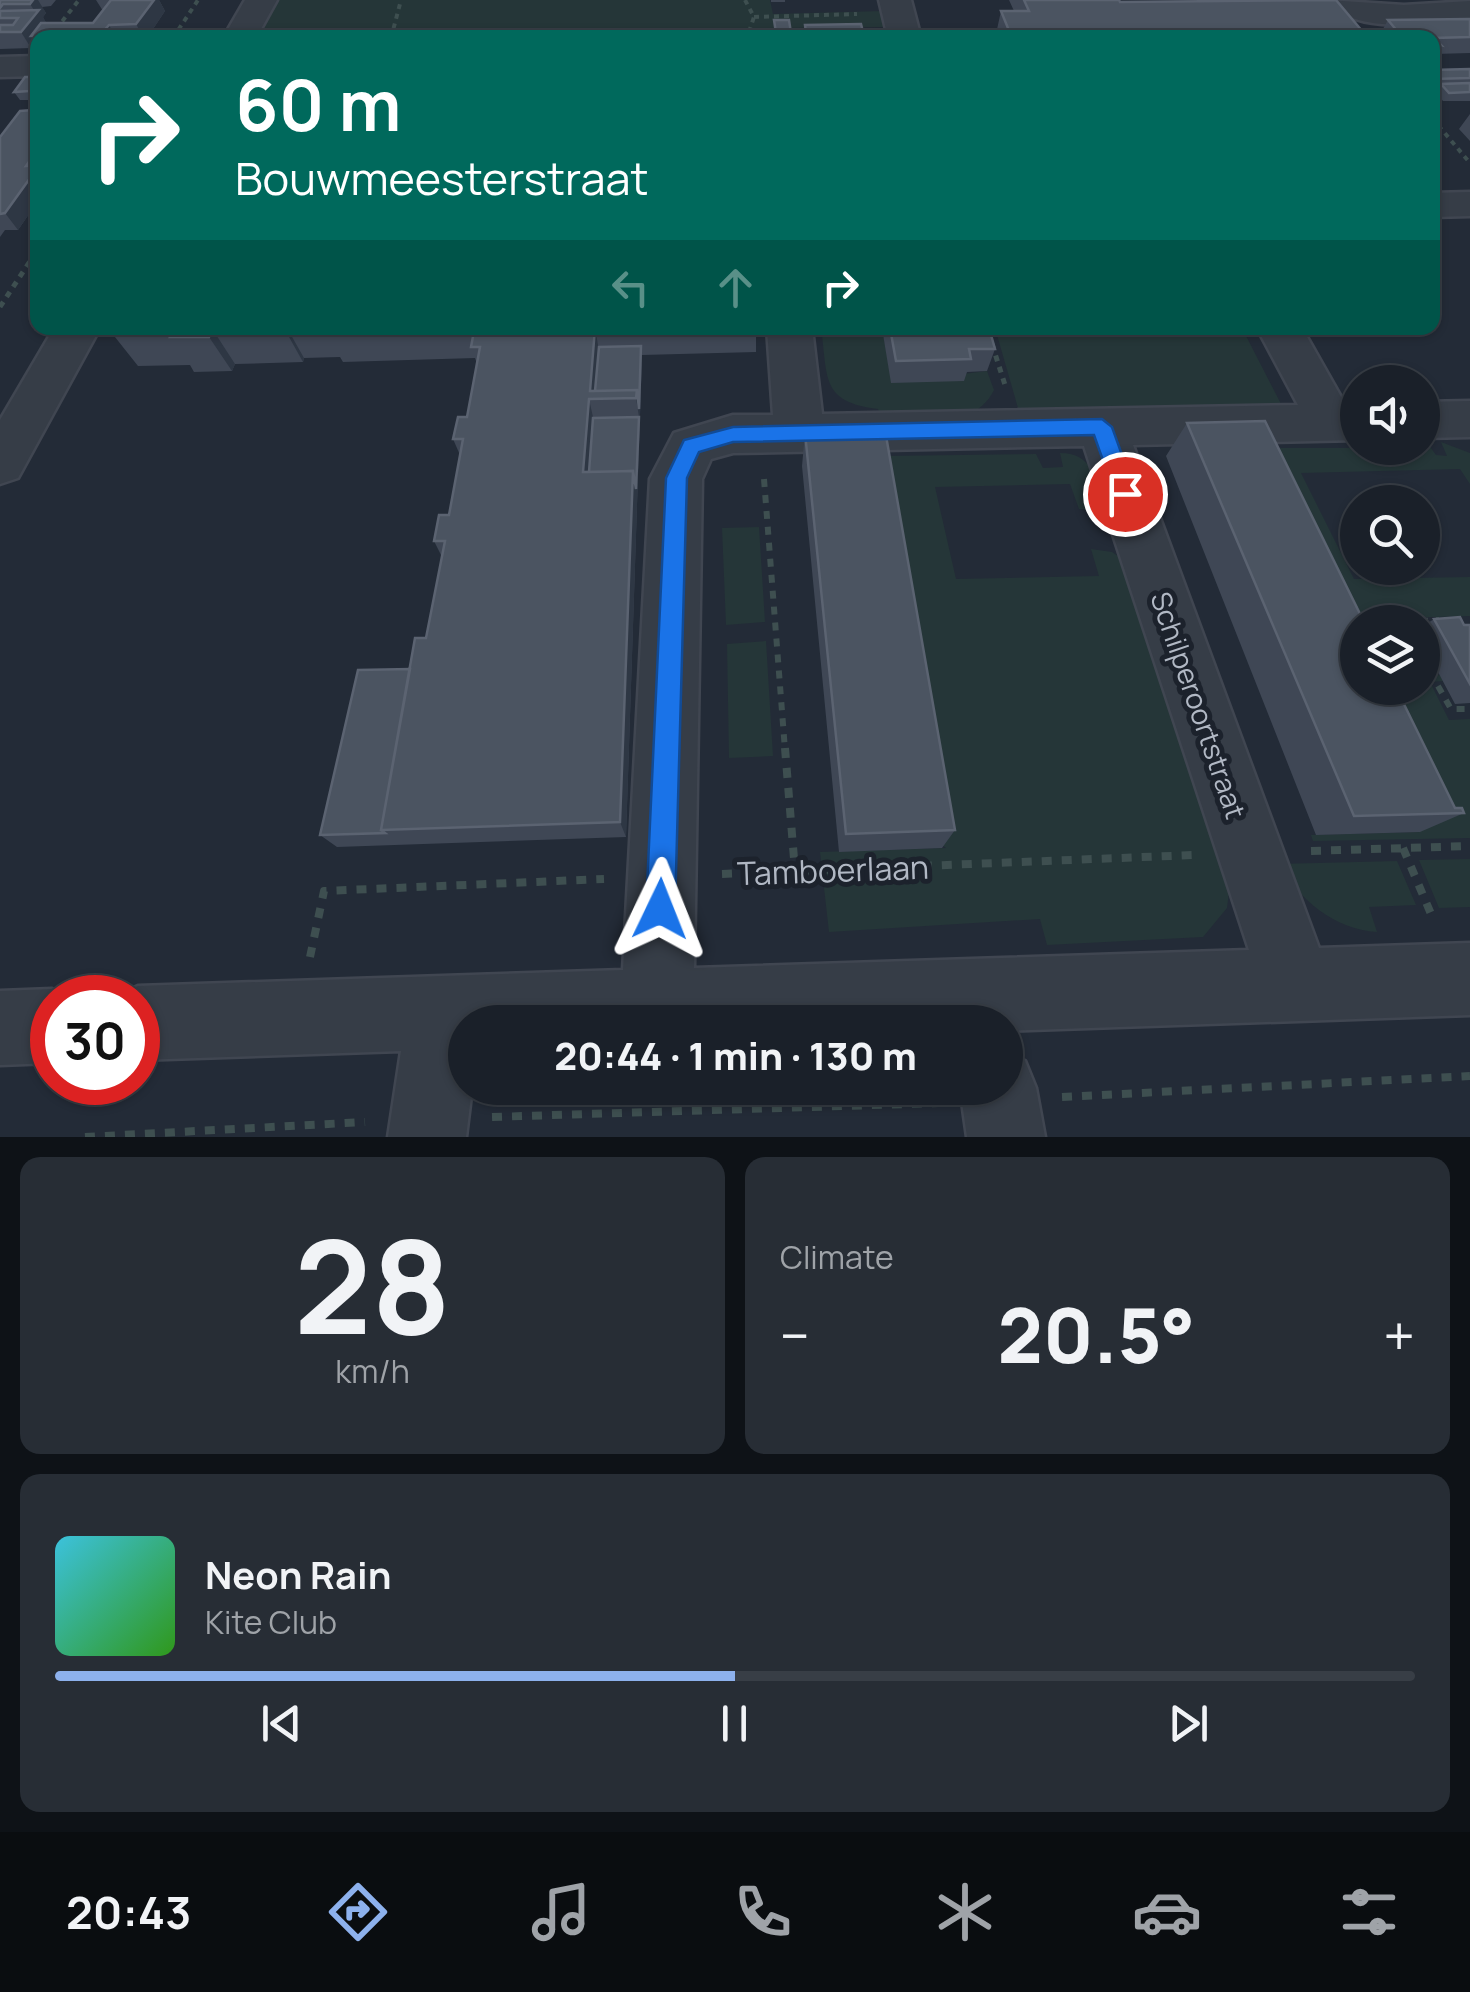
<!DOCTYPE html>
<meta charset="utf-8">
<style>
:root{--surface:#1a2029;--page:#272d35;--text:#f1f3f6;--muted:#9fa3a8;--line:#383e46;--accent:#8db1ed}
body{margin:0;font-family:Manrope,sans-serif;background:var(--page);color:var(--text);height:100vh;display:flex;flex-direction:column;font-size:38px;white-space:nowrap}
*{box-sizing:border-box;margin:0}
p{font-size:32px;color:var(--muted)}
.icon{flex:none;width:55px;height:55px;fill:none;stroke:currentColor;stroke-width:2;stroke-linecap:round;stroke-linejoin:round}
.map{position:relative;height:1137px;overflow:hidden}
.sheet{display:flex;flex-direction:column;gap:20px;padding:20px;background:#0e1217;flex:1}
.sheet>*{flex:none}
.top-card{position:absolute;left:30px;top:30px;width:1410px;height:305px;border-radius:20px;box-shadow:0 2px 8px #0004,0 0 0 2px var(--line);background:#00695c;color:#fff;overflow:hidden}
.buttons{position:absolute;left:1340px;top:365px;display:grid;gap:20px}
.buttons a{display:grid;place-items:center;width:100px;height:100px;border-radius:50%;background:var(--surface);box-shadow:0 2px 8px #0004,0 0 0 2px var(--line);font-size:50px}
.speed{position:absolute;left:30px;top:975px;display:flex;gap:20px;font-size:50px;font-weight:700;text-align:center}
.speed>*{display:grid;place-content:center;width:130px;height:130px;border-radius:50%;background:var(--surface);box-shadow:0 2px 8px #0004,0 0 0 2px var(--line);line-height:1}
.speed .limit{border:15px solid #d22;background:#fff;color:#111}
.pin{position:absolute;display:grid;place-items:center;width:85px;height:85px;color:#fff;margin:-42px;border:5px solid #fff;border-radius:50%;box-shadow:0 2px 10px #0007}
.me{position:absolute;width:110px;margin:-55px;rotate:2deg;stroke-linejoin:round;filter:drop-shadow(0 0 8px #0008)}
.turn{display:flex;align-items:center;gap:35px;height:210px;padding:0 40px;font-size:45px}
.turn .icon{width:130px;height:130px;stroke-width:2.5}
.turn b{display:block;font-size:70px;line-height:85px}
.lanes{display:flex;align-items:center;height:95px;padding:0 40px;background:#0003;justify-content:center;gap:50px;direction:ltr}
.lanes .off{opacity:.35}
.big{font-size:75px;font-weight:800;line-height:1.1}
.sheet .card{flex:1;display:flex;flex-direction:column;justify-content:center;gap:15px;min-width:0;padding:0 35px;border-radius:20px;background:var(--page)}
.sheet .dial{align-items:center;gap:0}
.dial b{font-size:130px;line-height:1}
.song{display:flex;align-items:center;gap:30px}
.cover{width:120px;height:120px;border-radius:15px;background:linear-gradient(135deg,hsl(190 70% 55%),hsl(110 70% 35%))}
.played{height:10px;border-radius:5px;background:linear-gradient(90deg,var(--accent) 50%,var(--line) 50%)}
.keys{display:flex;justify-content:space-around;direction:ltr}
.heat{display:flex;justify-content:space-between;align-items:center;font-size:55px;direction:ltr}
.sheet .tiles{flex:1;display:grid;gap:20px;grid-template-columns:1fr 1fr}
.card:last-child{grid-column:span 2}
.trip{position:absolute;left:448px;top:1005px;width:575px;height:100px;border-radius:50px;background:var(--surface);box-shadow:0 2px 8px #0004,0 0 0 2px var(--line);font-weight:800;line-height:100px;text-align:center}
.tab-bar{display:flex;height:160px;justify-content:space-around;align-items:center;background:#0a0d10;color:var(--muted)}
.tab-bar .icon{width:70px;height:70px}
.tab-bar .current{color:var(--accent)}
.tab-bar b{font-size:45px;color:var(--text)}
.map>svg:first-child{display:block}
.green{fill:#253638}
.lines{fill:none;stroke-linecap:round;stroke-linejoin:round}
.minor-casing{stroke:#404651;stroke-width:5}
.path-far3{stroke:#3e4f50;stroke-width:4;stroke-dasharray:5 5;stroke-linecap:butt}
.path-far2{stroke:#3e4f50;stroke-width:5;stroke-dasharray:6 6;stroke-linecap:butt}
.path-far1{stroke:#3e4f50;stroke-width:6;stroke-dasharray:8 8;stroke-linecap:butt}
.path{stroke:#3e4f50;stroke-width:8;stroke-dasharray:10 10;stroke-linecap:butt}
.minor{fill:#363d47;fill-rule:evenodd}
.wall{fill:#3f4755}
.shaded-wall{fill:#2e3744}
.building{fill:#4b5461;stroke:#5b6371;stroke-width:2.5}
.route{fill:#1a73e8;stroke:#114b97;stroke-width:2.5}
.labels{text-anchor:middle;dominant-baseline:central;stroke-width:10;stroke-linejoin:round;paint-order:stroke}
.street-label{font-size:28px;fill:#b1b8c4;stroke:#1c222c}
.near-street-label{font-size:32px;fill:#b1b8c4;stroke:#1c222c}
</style>
<div class="map">
<svg width="1470" height="1137" viewBox="0 0 1470 1137">
<rect width="100%" height="100%" fill="#232b37"/>
<path class="green" d="M 278,0 L 770,0 L 773,14 L 883,11 L 887,27 L 774,28 L 774,38 L 258,38 Z
M 821,328 L 882,328 L 892,383 L 987,371 L 994,390 C 974,431 921,418 882,419 L 878,409 C 820,402 828,377 821,328 Z
M 995,328 L 1242,328 L 1281,404 L 1020,415 Z
M 1441,442 L 1470,453 L 1470,484 L 1460,469 L 1301,473 L 1354,579 L 1470,577 L 1470,616 L 1397,618 L 1398,622 L 1358,622 L 1242,448 L 1422,448 L 1428,444 L 1436,455 L 1447,456 Z
M 1060,453 C 1091,453 1095,476 1104,502 L 1096,510 L 1079,509 L 1070,484 L 935,487 L 956,579 L 1099,576 L 1091,549 L 1112,552 L 1125,561 L 1232,867 L 1227,908 L 1203,937 L 1047,945 L 1040,919 L 829,932 L 820,852 L 946,848 L 941,844 L 883,456 L 1036,454 L 1043,468 L 1063,467 Z
M 759,527 L 765,622 L 726,625 L 722,528 Z
M 766,641 L 773,756 L 729,758 L 727,644 Z
M 1440,675 L 1443,681 L 1430,682 L 1449,720 L 1470,719 L 1470,838 L 1313,841 L 1311,835 L 1419,832 L 1358,688 L 1422,688 L 1423,677 Z
M 1470,859 L 1470,907 L 1439,908 L 1419,860 Z
M 1397,861 L 1416,905 L 1369,907 L 1377,932 C 1334,929 1300,900 1278,864 Z"/>
<g class="lines">
<defs>
<path id="minor" d="M 245,0 L 277,0 L 256,38 L 223,38 Z
M 879,0 L 911,0 L 921,38 L 888,38 Z
M 1327,0 L 1404,5 L 1470,1 L 1470,21 C 1432,23 1352,36 1327,0 Z
M 38,56 L 38,76 L 0,77 L 0,57 Z
M 1470,192 L 1470,216 L 1432,217 L 1432,193 Z
M 54,328 L 100,328 L 18,478 L 0,484 L 0,420 Z
M 767,328 L 812,328 L 822,414 L 1298,405 L 1257,328 L 1302,328 L 1345,404 L 1358,404 L 1358,440 L 1133,445 L 1319,948 L 1470,943 L 1470,1015 L 1005,1031 L 1005,1022 L 465,1022 L 465,1088 L 472,1088 L 466,1137 L 388,1137 L 401,1051 L 138,1060 L 138,998 L 112,998 L 138,986 L 623,970 L 650,479 L 674,433 L 733,415 L 773,415 ZM 1084,446 L 1249,950 L 694,968 L 702,479 L 711,459 L 733,453 Z
M 1470,401 L 1470,437 L 1422,438 L 1422,402 Z
M 52,989 L 72,998 L 52,998 L 52,1063 L 0,1065 L 0,991 Z
M 1005,1053 L 1025,1061 L 1036,1088 L 1045,1137 L 967,1137 L 960,1088 L 1005,1088 Z"/>
</defs>
<use href="#minor" class="minor-casing"/>
<path class="path-far3" d="M 745,0 L 754,17 L 747,38
M 754,17 L 857,14
M 56,29 L 79,0
M 173,38 L 198,0
M 391,38 L 401,0
M 1432,118 L 1470,163"/>
<path class="path-far2" d="M 0,307 L 38,249
M 992,344 L 1005,385"/>
<path class="path-far1" d="M 764,479 L 785,750
M 1404,622 L 1439,620
M 1438,686 L 1451,709 L 1470,709"/>
<path class="path" d="M 785,748 L 795,871
M 1403,848 L 1434,921
M 1311,851 L 1470,846
M 722,874 L 1194,855
M 310,957 L 324,891 L 604,879
M 1062,1097 L 1470,1076
M 492,1117 L 939,1103
M 85,1137 L 365,1122"/>
<use href="#minor" class="minor"/>
</g>
<path class="wall" d="M 0,0 L 56,0 L 51,6 L 42,7 L 46,13 L 43,17 L 46,23 L 93,23 L 103,11 L 96,0 L 159,0 L 165,11 L 147,38 L 38,38 L 38,46 L 35,43 L 31,48 L 0,49 Z
M 771,0 L 785,0 L 785,2 L 771,2 Z
M 1009,0 L 1119,0 L 1120,2 L 1368,38 L 997,38 L 996,34 L 1001,11 L 1014,11 Z
M 1470,19 L 1470,53 L 1435,54 L 1432,57 L 1432,38 L 1379,36 L 1388,20 Z
M 774,20 L 791,33 L 792,38 L 775,38 Z
M 805,25 L 863,32 L 862,38 L 805,38 Z
M 1470,69 L 1470,101 L 1443,101 L 1435,92 L 1438,87 L 1432,87 L 1432,70 Z
M 25,77 L 35,100 L 20,100 L 14,92 Z
M 38,104 L 38,201 L 18,230 L 5,230 L 0,237 L 0,137 L 33,110 Z
M 1470,114 L 1470,141 L 1459,129 Z
M 113,328 L 767,328 L 767,331 L 756,331 L 756,352 L 642,355 L 626,837 L 337,847 L 320,835 L 426,638 L 442,557 L 434,541 L 449,515 L 460,455 L 453,439 L 467,417 L 477,364 L 475,358 L 343,362 L 340,357 L 304,358 L 303,362 L 235,364 L 232,371 L 194,372 L 190,365 L 138,366 L 111,332 Z
M 882,328 L 989,328 L 995,349 L 987,371 L 967,372 L 964,381 L 891,383 Z
M 1187,423 L 1455,808 L 1464,813 L 1420,832 L 1316,835 L 1166,456 Z
M 805,433 L 955,830 L 942,848 L 839,852 L 802,466 Z
M 1434,619 L 1470,625 L 1470,703 L 1455,704 L 1422,642 L 1422,627 Z"/>
<path class="shaded-wall" d="M 33,0 L 38,0 L 46,13 L 43,17 L 48,26 L 31,36 L 35,43 L 31,48 L 21,32 L 36,13 L 30,4 Z
M 154,0 L 159,0 L 165,11 L 147,38 L 144,38 L 136,24 Z
M 109,25 L 116,38 L 103,38 L 101,34 Z
M 38,80 L 38,96 L 35,100 L 29,91 Z
M 38,149 L 38,201 L 18,230 L 5,213 L 26,166 Z
M 284,328 L 287,328 L 304,358 L 303,362 Z
M 595,328 L 600,356 L 597,399 L 590,391 Z
M 213,330 L 235,364 L 232,371 L 209,337 Z
M 641,346 L 642,355 L 626,837 L 620,822 L 633,471 L 639,417 L 636,398 Z
M 589,399 L 595,426 L 590,490 L 583,472 Z"/>
<path class="building" d="M 0,0 L 33,0 L 30,4 L 3,4 L 0,8 Z
M 111,0 L 154,0 L 136,24 L 109,25 L 101,34 L 31,36 L 41,23 L 93,23 Z
M 1024,0 L 1119,0 L 1120,2 L 1336,0 L 1368,38 L 1012,38 L 1001,11 L 1029,11 Z
M 39,10 L 21,32 L 0,32 L 0,25 L 13,25 L 18,18 L 0,18 L 0,11 Z
M 1470,19 L 1470,37 L 1434,38 L 1441,45 L 1432,43 L 1432,38 L 1403,38 L 1388,20 Z
M 774,20 L 789,20 L 791,33 L 776,33 Z
M 861,24 L 863,32 L 832,32 L 833,36 L 821,37 L 821,32 L 806,33 L 805,25 Z
M 1470,69 L 1470,78 L 1432,79 L 1432,70 Z
M 25,77 L 38,77 L 38,80 L 29,91 L 14,92 Z
M 1470,83 L 1470,92 L 1449,93 L 1441,84 Z
M 38,104 L 38,149 L 26,166 L 38,165 L 38,167 L 5,213 L 0,214 L 0,137 L 20,111 L 33,110 Z
M 113,328 L 284,328 L 213,330 L 209,337 L 170,337 L 173,330 L 111,332 Z
M 595,328 L 590,391 L 637,390 L 636,398 L 589,399 L 583,472 L 633,471 L 620,822 L 381,830 L 415,638 L 426,638 L 445,541 L 434,541 L 439,515 L 449,515 L 463,439 L 453,439 L 458,417 L 467,417 L 480,347 L 471,347 L 474,331 Z
M 890,328 L 989,328 L 995,349 L 969,349 L 971,359 L 896,361 Z
M 641,346 L 639,409 L 637,390 L 595,391 L 599,347 Z
M 639,417 L 636,489 L 633,471 L 589,472 L 593,418 Z
M 1265,421 L 1364,622 L 1358,622 L 1358,688 L 1396,688 L 1455,808 L 1462,808 L 1464,813 L 1354,816 L 1187,423 Z
M 885,430 L 955,830 L 846,834 L 805,433 Z
M 1460,617 L 1464,625 L 1470,625 L 1470,684 L 1434,619 Z
M 410,669 L 381,830 L 385,833 L 320,835 L 358,670 Z"/>
<path class="route" d="M 1102,419 L 1112,427 L 1136,494 L 1133,500 L 1117,500 L 1094,435 L 733,442 L 699,452 L 687,478 L 675,909 L 671,919 L 660,924 L 650,919 L 646,909 L 666,478 L 684,440 L 733,427 Z"/>
<g class="labels">
<g class="street-label">
<text transform="translate(1199 705) rotate(71)">Schilperoortstraat</text>
</g>
<g class="near-street-label">
<text transform="translate(833 870) rotate(-2)">Tamboerlaan</text>
</g>
</g>
</svg>
<div class="buttons">
<a><svg class="icon" aria-label="sound" viewBox="0 0 24 24"><path d="M4 9h4l5-4v14l-5-4H4zM17 9q2 3 0 6"/></svg></a>
<a><svg class="icon" aria-label="search" viewBox="0 0 24 24"><circle cx="10" cy="10" r="6"/><path d="M15 15l6 6"/></svg></a>
<a><svg class="icon" aria-label="layers" viewBox="0 0 24 24"><path d="M12 4l9 5-9 5-9-5zM3 14l9 5 9-5"/></svg></a>
</div>
<div class="speed"><div class="limit">30</div></div>
<div class="pin" style="left:1125px;top:494px;background:#d93025"><svg class="icon" aria-label="arrive" viewBox="0 0 24 24"><path d="M6 21V4h12l-3 4 3 4H6"/></svg></div>
<svg class="me" style="left:660px;top:909px" viewBox="-20 -20 40 40"><path d="M0-17L14 15 0 8-14 15z" fill="#1a73e8" stroke="#fff" stroke-width="4"/></svg>
<div class="trip">20:44 · 1 min · 130 m</div>
<div class="top-card">
<div class="turn"><svg class="icon" aria-label="right" viewBox="0 0 24 24"><path d="M7 20v-9h11M14 6l5 5-5 5"/></svg><div><b>60 m</b>Bouwmeesterstraat</div></div>
<div class="lanes"><svg class="icon off" aria-label="left" viewBox="0 0 24 24"><path d="M17 20v-9H6M10 6l-5 5 5 5"/></svg><svg class="icon off" aria-label="ahead" viewBox="0 0 24 24"><path d="M12 20V5M6 11l6-6 6 6"/></svg><svg class="icon" aria-label="right" viewBox="0 0 24 24"><path d="M7 20v-9h11M14 6l5 5-5 5"/></svg></div>
</div>
</div>
<section class="sheet">
<div class="tiles">
<div class="card dial"><b>28</b><p>km/h</p></div>
<div class="card"><p>Climate</p>
<div class="heat"><a>−</a><b class="big">20.5°</b><a>+</a></div>
</div>
<div class="card">
<div class="song"><i class="cover"></i><div><b>Neon Rain</b><p>Kite Club</p></div></div>
<div class="played"></div>
<div class="keys"><svg class="icon" aria-label="previous" viewBox="0 0 24 24"><path d="M18 5L8 12l10 7zM5 5v14"/></svg><svg class="icon" aria-label="pause" viewBox="0 0 24 24"><path d="M8 5v14M16 5v14"/></svg><svg class="icon" aria-label="next" viewBox="0 0 24 24"><path d="M6 5l10 7-10 7zM19 5v14"/></svg></div>
</div>
</div>
</section>
<nav class="tab-bar">
<b>20:43</b>
<svg class="icon current" aria-label="directions" viewBox="0 0 24 24"><path d="M12 3l9 9-9 9-9-9zM9 14v-3h6M13 9l2 2-2 2"/></svg>
<svg class="icon" aria-label="music" viewBox="0 0 24 24"><path d="M9 18V5l10-2v13"/><circle cx="6" cy="18" r="3"/><circle cx="16" cy="16" r="3"/></svg>
<svg class="icon" aria-label="phone" viewBox="0 0 24 24"><path d="M5 4h4l2 5-3 2q2 4 5 5l2-3 5 2v4C11 20 4 13 5 4z"/></svg>
<svg class="icon" aria-label="climate" viewBox="0 0 24 24"><path d="M12 3v18M4 7l16 10M4 17L20 7"/></svg>
<svg class="icon" aria-label="car" viewBox="0 0 24 24"><path d="M5 17H2v-5l4-1 3-4h7l3 4 3 1v5h-3M9 17h6M6 11h13"/><circle cx="7" cy="17" r="2"/><circle cx="17" cy="17" r="2"/></svg>
<svg class="icon" aria-label="filters" viewBox="0 0 24 24"><path d="M4 7h16M4 17h16"/><circle cx="9" cy="7" r="2"/><circle cx="15" cy="17" r="2"/></svg>
</nav>
